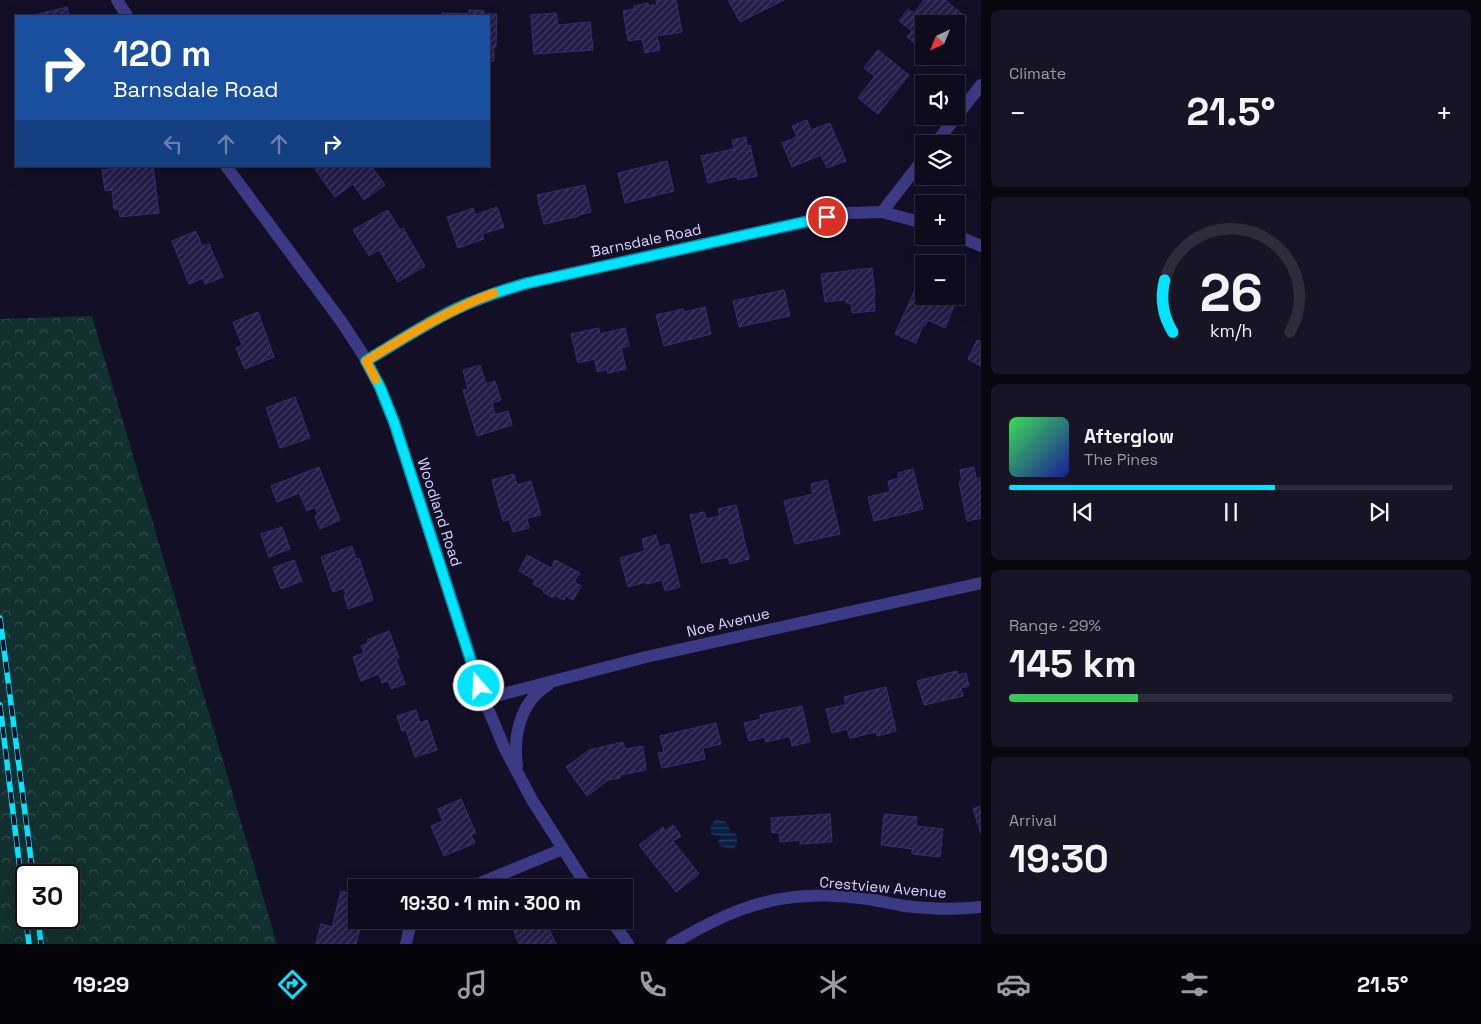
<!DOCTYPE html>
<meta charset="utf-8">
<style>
:root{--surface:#0e0b1c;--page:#171425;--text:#f1f3f6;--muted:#9b9ba3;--line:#2e2b3b;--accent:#00e5ff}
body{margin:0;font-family:"Space Grotesk",sans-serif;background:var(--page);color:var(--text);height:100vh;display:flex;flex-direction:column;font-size:19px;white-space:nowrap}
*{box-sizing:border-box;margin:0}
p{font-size:16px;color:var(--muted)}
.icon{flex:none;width:28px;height:28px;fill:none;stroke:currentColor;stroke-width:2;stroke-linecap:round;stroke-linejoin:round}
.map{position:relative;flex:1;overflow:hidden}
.details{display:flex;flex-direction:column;gap:10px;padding:10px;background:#08060f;width:500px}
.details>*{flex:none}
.guide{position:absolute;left:15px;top:15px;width:475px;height:152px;border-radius:0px;box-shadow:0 5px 20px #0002,0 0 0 1px var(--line);background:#1a4fa0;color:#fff;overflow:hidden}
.needle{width:32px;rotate:223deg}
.tools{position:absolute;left:915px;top:15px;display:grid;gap:10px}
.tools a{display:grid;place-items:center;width:50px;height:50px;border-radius:0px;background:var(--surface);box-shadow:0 5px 20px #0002,0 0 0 1px var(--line);font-size:25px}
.speed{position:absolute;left:15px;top:864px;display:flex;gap:10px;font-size:25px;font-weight:700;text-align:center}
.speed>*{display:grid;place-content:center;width:65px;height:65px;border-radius:50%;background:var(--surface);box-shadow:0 5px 20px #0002,0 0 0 1px var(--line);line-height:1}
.speed .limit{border:2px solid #111;border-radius:8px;background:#fff;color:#111}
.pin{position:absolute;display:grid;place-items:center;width:42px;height:42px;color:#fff;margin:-21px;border:2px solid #fff;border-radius:50%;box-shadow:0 1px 5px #0007}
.me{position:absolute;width:55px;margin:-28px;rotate:341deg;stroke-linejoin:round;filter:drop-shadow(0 0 4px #0008)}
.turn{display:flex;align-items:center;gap:18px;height:105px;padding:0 15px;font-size:22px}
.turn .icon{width:65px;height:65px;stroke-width:2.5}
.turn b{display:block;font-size:35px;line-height:42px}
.lanes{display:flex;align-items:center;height:48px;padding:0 15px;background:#0003;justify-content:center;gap:25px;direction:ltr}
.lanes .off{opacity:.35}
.big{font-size:38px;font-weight:800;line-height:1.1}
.details .tile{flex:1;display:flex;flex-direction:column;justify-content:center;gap:8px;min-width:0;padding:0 18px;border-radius:8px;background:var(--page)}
.details .dial{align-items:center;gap:0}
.dial svg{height:130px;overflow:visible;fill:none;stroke:var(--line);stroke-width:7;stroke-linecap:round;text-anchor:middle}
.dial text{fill:var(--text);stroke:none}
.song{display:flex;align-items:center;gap:15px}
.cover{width:60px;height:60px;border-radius:8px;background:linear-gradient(135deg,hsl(130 70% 55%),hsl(240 70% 35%))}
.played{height:5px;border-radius:2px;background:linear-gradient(90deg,var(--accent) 60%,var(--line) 60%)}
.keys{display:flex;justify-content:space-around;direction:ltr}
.heat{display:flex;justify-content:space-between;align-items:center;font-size:28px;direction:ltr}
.charge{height:8px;border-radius:4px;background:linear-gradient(90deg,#34c759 29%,var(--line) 0)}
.trip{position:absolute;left:348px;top:879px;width:285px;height:50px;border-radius:0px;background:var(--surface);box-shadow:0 5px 20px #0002,0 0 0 1px var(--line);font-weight:800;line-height:50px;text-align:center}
.tabs{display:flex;height:80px;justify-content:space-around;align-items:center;background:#06040b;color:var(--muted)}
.tabs .icon{width:35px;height:35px}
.tabs .current{color:var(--accent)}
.tabs b{font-size:22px;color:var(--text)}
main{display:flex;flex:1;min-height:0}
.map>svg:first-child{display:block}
.forest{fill:url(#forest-crowns);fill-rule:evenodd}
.water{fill:url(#water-rules)}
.building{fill:url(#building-hatch);stroke:#3b2d73}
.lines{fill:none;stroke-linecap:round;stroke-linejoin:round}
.minor{stroke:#3d3a85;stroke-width:12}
.rail-casing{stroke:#00e5ff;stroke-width:5.5}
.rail{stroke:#130f26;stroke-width:4;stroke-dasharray:11;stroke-linecap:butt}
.route-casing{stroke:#0095a6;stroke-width:12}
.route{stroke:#00e5ff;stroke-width:9}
.slow{stroke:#f59e0b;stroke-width:9}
.labels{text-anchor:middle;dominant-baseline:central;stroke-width:5;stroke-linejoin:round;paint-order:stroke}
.street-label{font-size:15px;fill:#d9d4ff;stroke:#130f26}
</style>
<main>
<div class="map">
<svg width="981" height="944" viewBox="0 0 981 944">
<defs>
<pattern id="forest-crowns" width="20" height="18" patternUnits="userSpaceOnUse" patternTransform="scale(1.25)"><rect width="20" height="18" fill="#12302f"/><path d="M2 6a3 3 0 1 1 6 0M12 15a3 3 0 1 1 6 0" fill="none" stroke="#344d4e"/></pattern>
<pattern id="water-rules" width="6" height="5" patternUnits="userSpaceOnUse" patternTransform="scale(1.25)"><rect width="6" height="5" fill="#0a1f44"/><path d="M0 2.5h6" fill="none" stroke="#2d3f60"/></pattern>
<pattern id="building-hatch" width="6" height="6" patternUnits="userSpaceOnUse" patternTransform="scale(1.25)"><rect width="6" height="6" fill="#241b47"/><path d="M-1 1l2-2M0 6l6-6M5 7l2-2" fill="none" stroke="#433b63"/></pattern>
</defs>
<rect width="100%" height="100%" fill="#130f26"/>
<path class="forest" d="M 92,316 L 277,944 L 0,944 L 0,319 ZM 26,875 L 69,875 L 69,918 L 26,918 Z"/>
<path class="water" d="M 716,819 L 726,822 L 732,833 L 735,833 L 737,836 L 737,845 L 732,849 L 720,846 L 718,841 L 721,837 L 711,834 C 709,828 712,823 716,819 Z"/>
<path class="building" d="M 656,0 L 676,0 L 682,32 L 657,36 L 660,50 L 645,53 L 642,39 L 628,41 L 623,11 L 634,9 L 634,6 L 648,3 L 649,6 L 657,5 Z
M 728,0 L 784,0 L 740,22 Z
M 924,0 L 945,0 L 967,18 L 956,32 L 956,24 L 924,24 L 924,51 L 907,37 L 912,31 L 899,21 L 908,9 L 914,13 Z
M 67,7 L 69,16 L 34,16 L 34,15 Z
M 469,10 L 484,11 L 484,14 L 497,14 L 496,47 L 494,47 L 494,61 L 489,61 L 489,16 L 442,16 L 442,13 L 469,14 Z
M 556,13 L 558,25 L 590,22 L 593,50 L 534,54 L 531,15 Z
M 878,50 L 909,75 L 878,114 L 858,98 L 875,76 L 864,68 Z
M 807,120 L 811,130 L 830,123 L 846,161 L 827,168 L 821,155 L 792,167 L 782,143 L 797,137 L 792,126 Z
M 746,137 L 747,146 L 750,145 L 757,176 L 738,180 L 737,176 L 708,183 L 701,156 L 734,149 L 732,140 Z
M 667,161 L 674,191 L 625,203 L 618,173 Z
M 136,166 L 153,166 L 159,213 L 120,217 L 119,209 L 114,209 L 112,190 L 105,191 L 102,170 Z
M 317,166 L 371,166 L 385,185 L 364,200 L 353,184 L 335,197 L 314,168 Z
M 585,185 L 591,212 L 578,215 L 579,216 L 544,224 L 537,195 Z
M 497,207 L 504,227 L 482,234 L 484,239 L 458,248 L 447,217 L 473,208 L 475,215 Z
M 388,210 L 400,230 L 403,228 L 425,266 L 398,282 L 379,250 L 369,256 L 353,230 Z
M 196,231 L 202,246 L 209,244 L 223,277 L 205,284 L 203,278 L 189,284 L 172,241 Z
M 872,268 L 875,296 L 874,296 L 875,311 L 852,313 L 851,303 L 846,303 L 845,300 L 825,302 L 821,274 Z
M 917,285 L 924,288 L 924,296 L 944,296 L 956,301 L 945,328 L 928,320 L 925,326 L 923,325 L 916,343 L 895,334 Z
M 784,290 L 790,316 L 739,327 L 733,301 Z
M 705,307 L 711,334 L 664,346 L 656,315 L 683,309 L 684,312 Z
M 258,312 L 274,357 L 245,369 L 236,348 L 242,345 L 233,322 Z
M 599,328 L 600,334 L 625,328 L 629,346 L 621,348 L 626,369 L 608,373 L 607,369 L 597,372 L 595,359 L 578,363 L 571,334 Z
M 977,340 L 981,342 L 981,366 L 968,359 Z
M 480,365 L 486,384 L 495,381 L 501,400 L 492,403 L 495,415 L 508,411 L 512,425 L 477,436 L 463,390 L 468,389 L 463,370 Z
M 295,397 L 310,438 L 280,448 L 266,408 Z
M 319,467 L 340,520 L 320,529 L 315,516 L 318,515 L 315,507 L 307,511 L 299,493 L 277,502 L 271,486 Z
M 974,467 L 976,478 L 981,478 L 981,518 L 967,521 L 959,482 L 962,481 L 960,470 Z
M 913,469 L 923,509 L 874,521 L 868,497 L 890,492 L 888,481 L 899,478 L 898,473 Z
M 514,474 L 517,485 L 531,481 L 541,515 L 527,518 L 529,528 L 513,532 L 509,520 L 503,521 L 492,480 Z
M 827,480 L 840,534 L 795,544 L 784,501 L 813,494 L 811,484 Z
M 736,505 L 749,559 L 730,564 L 728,557 L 702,563 L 690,515 L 704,512 L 706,519 L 720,516 L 718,509 Z
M 282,527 L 290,549 L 269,557 L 261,534 Z
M 656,535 L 659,547 L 669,544 L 680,587 L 665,591 L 662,580 L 647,584 L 646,582 L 628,587 L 620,558 L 645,551 L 642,539 Z
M 352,546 L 356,559 L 359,558 L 373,600 L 348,609 L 344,595 L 346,595 L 344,588 L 333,592 L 321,557 Z
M 527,555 L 551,568 L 555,560 L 580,573 L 574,582 L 581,586 L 573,600 L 566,596 L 564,600 L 554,595 L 553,598 L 543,592 L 544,590 L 533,584 L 535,580 L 519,571 Z
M 294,560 L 302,581 L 281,589 L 273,568 Z
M 389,631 L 399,658 L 396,660 L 405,684 L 391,689 L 388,681 L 382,683 L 379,674 L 361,681 L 353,657 L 364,653 L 361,646 L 368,643 L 367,640 Z
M 957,671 L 958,675 L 966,673 L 969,686 L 961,688 L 963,696 L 924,705 L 917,681 Z
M 886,687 L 896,731 L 877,736 L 876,732 L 850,738 L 847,729 L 832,733 L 826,709 L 846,705 L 844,697 Z
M 802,706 L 810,742 L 792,746 L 790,736 L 766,742 L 765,737 L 749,741 L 744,723 L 761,719 L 760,715 Z
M 416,710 L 420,723 L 427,720 L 437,750 L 415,757 L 406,730 L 402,731 L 397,716 Z
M 716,723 L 721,744 L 703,748 L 705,759 L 662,768 L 658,753 L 664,752 L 660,736 Z
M 623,742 L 625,749 L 643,746 L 646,770 L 620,775 L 620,778 L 608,780 L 587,796 L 566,767 L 589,750 Z
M 461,799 L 476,833 L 471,835 L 475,843 L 444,856 L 431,826 L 443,821 L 438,809 Z
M 981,806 L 981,834 L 973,809 Z
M 830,814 L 832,842 L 800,844 L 800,840 L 780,842 L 779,832 L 772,833 L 771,818 Z
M 884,814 L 917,817 L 916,826 L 943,829 L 940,857 L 912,854 L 912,849 L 881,845 Z
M 673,825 L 681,836 L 673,841 L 699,874 L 676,892 L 639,845 L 663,827 L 665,831 Z
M 341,891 L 356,895 L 356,920 L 362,920 L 356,944 L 316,944 L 321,924 L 332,927 Z
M 533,920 L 545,920 L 556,944 L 519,944 L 513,929 Z"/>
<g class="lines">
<path class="minor" d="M 117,0 L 127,16
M 935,144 L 981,85
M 226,166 L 341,321 L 362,353 L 380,387 L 394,422 L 484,699 L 504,747 L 532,800 L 588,888
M 882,212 L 924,223
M 956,235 L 981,246
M 366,361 C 396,343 426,323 458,308 C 480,298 504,290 527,283 L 827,217 L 849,213 L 882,212 L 924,158
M 484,699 L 646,657 L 981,583
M 517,766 C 513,736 520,702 548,685
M 468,888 L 563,849
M 611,920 L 628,944
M 406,944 L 409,930 L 414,920
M 672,944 C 694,931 716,919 740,910 C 779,895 826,892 868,899 C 880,901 892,904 905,906 C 930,909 955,910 981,907"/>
<defs>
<path id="rail" d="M 0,618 L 33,875
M 0,705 L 29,944
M 38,918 L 41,944"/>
</defs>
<use href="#rail" class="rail-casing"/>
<use href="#rail" class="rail"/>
</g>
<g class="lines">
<defs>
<path id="route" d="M 479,686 L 394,422 L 380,387 L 366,361 C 396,343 425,324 456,309 C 479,298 503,290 528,283 L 827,217"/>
</defs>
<use href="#route" class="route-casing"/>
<use href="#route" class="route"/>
<path class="slow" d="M 376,380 L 366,361 C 407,336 448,310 494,293"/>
</g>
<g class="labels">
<g class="street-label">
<text transform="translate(646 240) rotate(-12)">Barnsdale Road</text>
<text transform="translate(440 512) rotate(72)">Woodland Road</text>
<text transform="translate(728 622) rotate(-13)">Noe Avenue</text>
<text transform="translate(883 887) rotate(5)">Crestview Avenue</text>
</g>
</g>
</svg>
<div class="tools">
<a><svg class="needle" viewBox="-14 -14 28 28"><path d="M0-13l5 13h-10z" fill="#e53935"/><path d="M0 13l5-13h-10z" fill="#9b9ba3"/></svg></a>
<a><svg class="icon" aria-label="sound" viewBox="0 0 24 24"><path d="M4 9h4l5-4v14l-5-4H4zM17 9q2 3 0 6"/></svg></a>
<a><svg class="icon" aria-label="layers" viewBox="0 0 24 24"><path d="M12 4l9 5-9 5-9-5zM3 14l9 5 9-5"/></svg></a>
<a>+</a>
<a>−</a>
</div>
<div class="speed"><div class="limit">30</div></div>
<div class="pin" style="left:827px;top:217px;background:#d93025"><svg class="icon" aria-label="arrive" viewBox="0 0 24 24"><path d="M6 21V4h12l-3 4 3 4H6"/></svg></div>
<svg class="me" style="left:479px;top:686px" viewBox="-20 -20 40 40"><circle r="17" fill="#00e5ff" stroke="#fff" stroke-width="3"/><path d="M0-11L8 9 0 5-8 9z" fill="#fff"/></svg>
<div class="trip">19:30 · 1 min · 300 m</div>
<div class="guide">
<div class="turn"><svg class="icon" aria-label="right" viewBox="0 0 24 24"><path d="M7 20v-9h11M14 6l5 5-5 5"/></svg><div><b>120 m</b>Barnsdale Road</div></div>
<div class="lanes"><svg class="icon off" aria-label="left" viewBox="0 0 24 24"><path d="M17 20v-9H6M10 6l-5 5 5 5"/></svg><svg class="icon off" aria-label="ahead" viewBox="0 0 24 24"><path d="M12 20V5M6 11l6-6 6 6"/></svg><svg class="icon off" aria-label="ahead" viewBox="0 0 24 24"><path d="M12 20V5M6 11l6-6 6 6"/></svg><svg class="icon" aria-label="right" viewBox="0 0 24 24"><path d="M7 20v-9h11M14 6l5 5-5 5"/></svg></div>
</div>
</div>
<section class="details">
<div class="tile"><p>Climate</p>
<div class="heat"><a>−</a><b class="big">21.5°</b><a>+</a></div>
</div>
<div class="tile dial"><svg viewBox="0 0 100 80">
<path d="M14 69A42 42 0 1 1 86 69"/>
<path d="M14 69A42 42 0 0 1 9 37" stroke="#00e5ff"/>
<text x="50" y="56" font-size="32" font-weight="700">26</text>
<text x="50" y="72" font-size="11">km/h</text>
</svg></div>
<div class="tile">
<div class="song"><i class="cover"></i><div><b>Afterglow</b><p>The Pines</p></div></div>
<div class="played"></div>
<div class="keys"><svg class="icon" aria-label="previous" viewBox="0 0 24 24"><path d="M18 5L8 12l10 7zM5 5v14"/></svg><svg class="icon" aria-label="pause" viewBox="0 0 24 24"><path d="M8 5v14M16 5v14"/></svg><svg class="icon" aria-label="next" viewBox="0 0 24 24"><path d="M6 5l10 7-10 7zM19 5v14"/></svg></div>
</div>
<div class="tile"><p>Range · 29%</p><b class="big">145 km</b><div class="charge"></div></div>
<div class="tile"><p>Arrival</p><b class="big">19:30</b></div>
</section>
</main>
<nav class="tabs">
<b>19:29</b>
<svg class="icon current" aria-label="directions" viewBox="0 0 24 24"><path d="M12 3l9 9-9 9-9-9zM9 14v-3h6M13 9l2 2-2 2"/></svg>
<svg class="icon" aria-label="music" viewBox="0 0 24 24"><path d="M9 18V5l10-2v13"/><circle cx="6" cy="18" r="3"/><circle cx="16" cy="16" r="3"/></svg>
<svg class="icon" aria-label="phone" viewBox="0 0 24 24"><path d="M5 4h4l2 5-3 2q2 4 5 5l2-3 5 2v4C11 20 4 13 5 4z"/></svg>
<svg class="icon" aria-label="climate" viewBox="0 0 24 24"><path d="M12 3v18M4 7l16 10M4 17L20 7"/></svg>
<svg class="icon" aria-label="car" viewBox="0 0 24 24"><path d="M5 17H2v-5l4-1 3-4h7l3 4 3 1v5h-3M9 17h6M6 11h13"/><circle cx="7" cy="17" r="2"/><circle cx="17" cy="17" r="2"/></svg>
<svg class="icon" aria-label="filters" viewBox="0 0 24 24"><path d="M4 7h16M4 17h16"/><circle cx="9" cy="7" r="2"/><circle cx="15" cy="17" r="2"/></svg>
<b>21.5°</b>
</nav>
